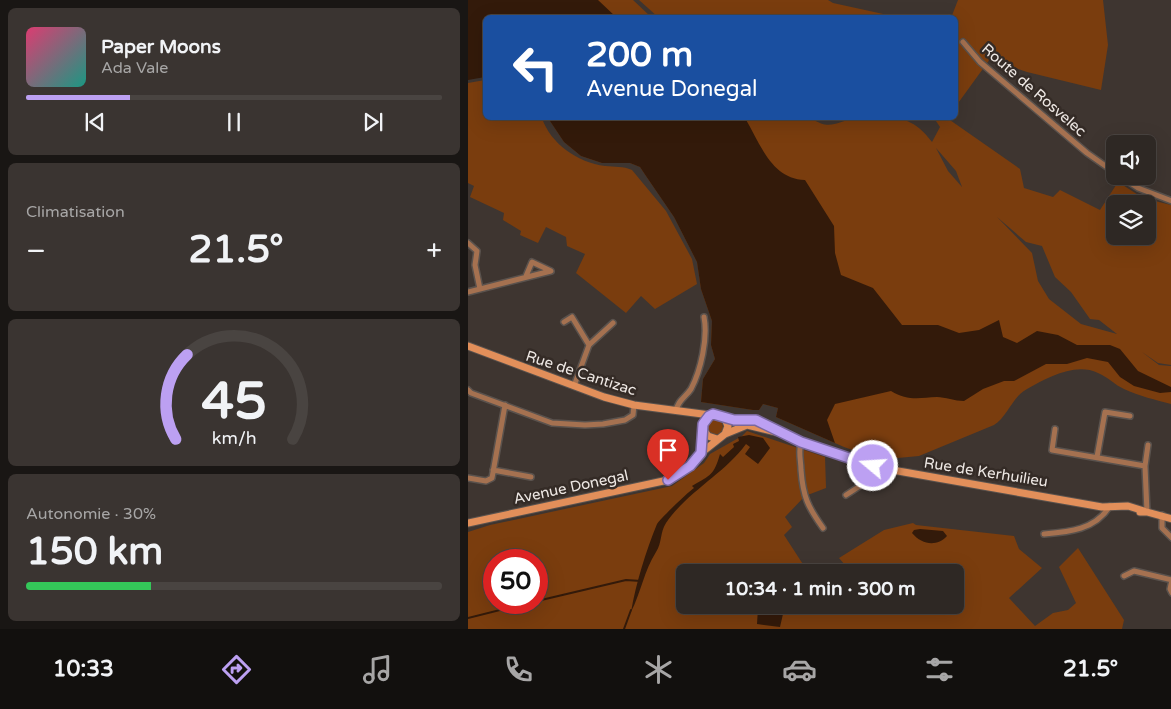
<!DOCTYPE html>
<html lang="fr">
<meta charset="utf-8">
<style>
:root{--surface:#2e2824;--page:#3a3431;--text:#f1f3f6;--muted:#a7a6a6;--line:#494441;--accent:#bca0f2}
body{margin:0;font-family:"Varela Round",sans-serif;background:var(--page);color:var(--text);height:100vh;display:flex;flex-direction:column;font-size:19px;white-space:nowrap}
*{box-sizing:border-box;margin:0}
p{font-size:16px;color:var(--muted)}
.icon{flex:none;width:28px;height:28px;fill:none;stroke:currentColor;stroke-width:2;stroke-linecap:round;stroke-linejoin:round}
.map{position:relative;flex:1;overflow:hidden}
.side{display:flex;flex-direction:column;gap:8px;padding:8px;background:#191614;width:468px}
.side>*{flex:none}
.banner{position:absolute;left:15px;top:15px;width:475px;height:105px;border-radius:8px;box-shadow:0 5px 20px #0002,0 0 0 1px var(--line);background:#1a4fa0;color:#fff;overflow:hidden}
.controls{position:absolute;left:638px;top:135px;display:grid;gap:10px}
.controls a{display:grid;place-items:center;width:50px;height:50px;border-radius:8px;background:var(--surface);box-shadow:0 5px 20px #0002,0 0 0 1px var(--line);font-size:25px}
.speed{position:absolute;left:15px;top:549px;display:flex;gap:10px;font-size:25px;font-weight:700;text-align:center}
.speed>*{display:grid;place-content:center;width:65px;height:65px;border-radius:50%;background:var(--surface);box-shadow:0 5px 20px #0002,0 0 0 1px var(--line);line-height:1}
.speed .limit{border:8px solid #d22;background:#fff;color:#111}
.pin{position:absolute;display:grid;place-items:center;width:42px;height:42px;color:#fff;margin:-51px -21px;border-radius:50% 50% 50% 0;rotate:-45deg;box-shadow:0 0 5px #0007}
.pin .icon{rotate:45deg}
.me{position:absolute;width:55px;margin:-28px;rotate:288deg;stroke-linejoin:round;filter:drop-shadow(0 0 4px #0008)}
.turn{display:flex;align-items:center;gap:18px;height:105px;padding:0 20px;font-size:22px}
.turn .icon{width:65px;height:65px;stroke-width:2.5}
.turn b{display:block;font-size:35px;line-height:42px}
.big{font-size:38px;font-weight:800;line-height:1.1}
.side .widget{flex:1;display:flex;flex-direction:column;justify-content:center;gap:8px;min-width:0;padding:0 18px;border-radius:8px;background:var(--page)}
.side .dial{align-items:center;gap:0}
.dial svg{height:130px;overflow:visible;fill:none;stroke:var(--line);stroke-width:7;stroke-linecap:round;text-anchor:middle}
.dial text{fill:var(--text);stroke:none}
.song{display:flex;align-items:center;gap:15px}
.cover{width:60px;height:60px;border-radius:8px;background:linear-gradient(135deg,hsl(340 70% 55%),hsl(170 70% 35%))}
.played{height:5px;border-radius:2px;background:linear-gradient(90deg,var(--accent) 25%,var(--line) 25%)}
.keys{display:flex;justify-content:space-around;direction:ltr}
.heat{display:flex;justify-content:space-between;align-items:center;font-size:28px;direction:ltr}
.charge{height:8px;border-radius:4px;background:linear-gradient(90deg,#34c759 30%,var(--line) 0)}
.trip{position:absolute;left:208px;top:564px;width:288px;height:50px;border-radius:8px;background:var(--surface);box-shadow:0 5px 20px #0002,0 0 0 1px var(--line);font-weight:800;line-height:50px;text-align:center}
.tab-bar{display:flex;height:80px;justify-content:space-around;align-items:center;background:#12100e;color:var(--muted)}
.tab-bar .icon{width:35px;height:35px}
.tab-bar .active{color:var(--accent)}
.tab-bar b{font-size:22px;color:var(--text)}
main{display:flex;flex:1;min-height:0}
.map>svg:first-child{display:block}
.green{fill:#7a3d0e;fill-rule:evenodd}
.water{fill:#331a0a}
.lines{fill:none;stroke-linecap:round;stroke-linejoin:round}
.stream{stroke:#331a0a;stroke-width:2}
.street-casing{stroke:#5a524d;stroke-width:8}
.secondary-casing{stroke:#5a524d;stroke-width:9}
.street{stroke:#a57150;stroke-width:5}
.secondary{stroke:#e28f5a;stroke-width:7}
.route-casing{stroke:#7a689d;stroke-width:12}
.route{stroke:#bca0f2;stroke-width:9}
.labels{text-anchor:middle;dominant-baseline:central;stroke-width:5;stroke-linejoin:round;paint-order:stroke}
.street-label{font-size:15px;fill:#eee8e4;stroke:#342b26}
</style>
<main>
<section class="side">
<div class="widget">
<div class="song"><i class="cover"></i><div><b>Paper Moons</b><p>Ada Vale</p></div></div>
<div class="played"></div>
<div class="keys"><svg class="icon" aria-label="previous" viewBox="0 0 24 24"><path d="M18 5L8 12l10 7zM5 5v14"/></svg><svg class="icon" aria-label="pause" viewBox="0 0 24 24"><path d="M8 5v14M16 5v14"/></svg><svg class="icon" aria-label="next" viewBox="0 0 24 24"><path d="M6 5l10 7-10 7zM19 5v14"/></svg></div>
</div>
<div class="widget"><p>Climatisation</p>
<div class="heat"><a>−</a><b class="big">21.5°</b><a>+</a></div>
</div>
<div class="widget dial"><svg viewBox="0 0 100 80">
<path d="M14 69A42 42 0 1 1 86 69"/>
<path d="M14 69A42 42 0 0 1 21 17" stroke="#bca0f2"/>
<text x="50" y="56" font-size="32" font-weight="700">45</text>
<text x="50" y="72" font-size="11">km/h</text>
</svg></div>
<div class="widget"><p>Autonomie · 30%</p><b class="big">150 km</b><div class="charge"></div></div>
</section>
<div class="map">
<svg width="704" height="629" viewBox="0 0 704 629">
<rect width="100%" height="100%" fill="#3e3530"/>
<path class="green" d="M 0,0 L 165,0 L 183,17 L 18,18 Z
M 171,0 L 360,0 L 365,3 L 429,17 L 190,17 Z
M 490,0 L 635,0 L 640,45 L 633,90 L 559,72 L 522,59 L 488,106 L 488,18 L 483,18 Z
M 17,80 L 18,118 L 74,118 C 82,143 110,163 137,166 C 147,167 155,166 164,170 L 198,211 L 224,259 L 229,284 L 187,309 L 173,296 L 158,313 L 108,273 L 117,254 L 99,246 L 98,237 L 78,227 L 70,243 L 52,235 L 53,231 L 35,220 L 36,213 L 2,197 L 6,186 L 0,183 L 0,83 Z
M 80,118 L 156,118 L 175,122 L 217,151 L 257,186 L 280,219 L 299,255 L 292,286 C 298,297 309,291 317,304 C 320,308 324,313 326,318 C 330,327 324,337 332,345 C 346,353 358,334 373,335 C 391,355 422,353 446,359 L 463,378 L 478,385 L 482,383 L 489,366 L 500,355 C 521,353 522,370 538,371 C 551,362 555,344 574,344 L 594,358 L 607,358 L 615,352 L 638,355 L 661,380 L 684,387 L 686,384 L 663,377 L 654,368 L 646,354 L 638,350 L 619,348 L 595,354 C 589,351 585,345 579,342 C 560,332 549,359 537,367 L 531,366 L 514,351 C 489,344 490,371 474,380 L 464,375 L 454,361 L 445,354 L 425,353 L 415,347 L 392,343 L 371,329 L 365,329 L 353,334 L 342,343 L 334,342 L 330,335 L 330,316 L 318,295 L 296,286 C 294,272 307,260 305,246 C 303,230 261,170 249,159 C 231,142 209,130 188,118 L 343,118 C 361,131 369,122 387,118 C 393,117 398,118 403,118 C 433,118 445,117 464,142 L 472,127 L 466,118 L 479,118 L 552,169 L 556,188 L 585,197 L 592,190 L 632,210 L 650,182 L 675,198 L 703,205 L 703,365 L 690,363 L 674,352 L 691,365 L 703,366 L 703,404 C 688,400 671,396 656,389 C 647,385 640,377 630,373 C 607,362 579,378 559,389 C 544,397 540,416 526,425 L 451,456 L 419,459 L 407,458 L 376,447 L 308,417 L 310,408 L 295,404 L 291,410 L 285,410 L 233,402 L 235,379 L 247,359 L 243,345 L 244,321 L 233,289 L 229,262 L 206,217 L 178,176 L 172,167 L 162,163 L 134,163 L 113,156 L 96,142 ZM 468,148 L 488,171 L 494,187 L 480,171 ZM 646,204 L 679,204 L 679,236 L 646,236 ZM 529,217 L 558,242 L 574,246 L 587,277 L 603,292 L 622,319 L 631,320 L 649,334 L 613,324 L 581,299 L 570,281 L 564,253 Z
M239 427a8 8 0 1 1 16 0a8 8 0 1 1-16 0Z
M 279,431 L 357,457 L 358,488 L 337,496 L 317,517 L 324,527 L 316,535 L 340,572 L 216,572 L 216,605 L 372,605 L 374,607 L 377,605 L 486,605 L 486,572 L 383,572 L 371,558 L 416,530 L 445,523 L 448,525 L 546,536 L 551,549 L 574,568 L 541,598 L 567,626 L 585,613 L 600,610 L 608,603 L 591,567 L 610,548 L 656,620 L 654,629 L 0,629 L 0,532 L 22,525 L 204,486 L 236,463 L 242,454 L 274,436 ZM 26,560 L 69,560 L 69,602 L 26,602 Z"/>
<path class="water" d="M 0,0 L 130,0 L 148,17 L 18,18 L 17,77 L 0,80 Z
M 80,118 L 277,118 C 292,143 303,179 337,180 L 366,226 L 367,253 L 373,275 L 405,288 L 434,325 L 470,325 L 491,333 L 511,330 L 531,320 L 535,337 L 549,343 L 569,331 L 590,335 L 609,345 L 642,345 L 652,349 L 670,371 L 703,387 L 703,392 L 692,393 L 666,386 L 652,377 L 640,362 L 619,358 L 599,364 L 578,364 L 546,381 L 536,381 L 515,389 L 496,401 C 487,401 477,397 469,397 C 451,398 439,401 423,391 L 367,404 L 359,420 L 367,443 L 308,417 L 310,408 L 295,404 L 291,410 L 285,410 L 233,402 L 235,379 L 247,359 L 243,345 L 244,321 L 233,289 L 229,262 L 206,217 L 178,176 L 172,167 L 162,163 L 134,163 L 113,156 L 96,142 Z
M 281,435 L 295,438 L 302,448 L 290,464 L 277,454 L 282,447 L 278,444 C 256,474 219,492 198,523 C 192,532 194,543 188,552 C 176,571 173,592 163,612 C 168,583 178,551 189,524 C 192,519 220,492 226,488 L 224,486 C 243,475 246,475 252,454 L 255,457 L 266,447 L 265,444 L 271,441 L 270,437 Z
M 452,529 L 475,531 L 479,536 C 469,547 454,545 444,533 L 446,530 Z
M 290,608 L 315,614 L 312,627 L 289,624 Z"/>
<g class="lines">
<path class="stream" d="M 69,601 L 158,580 L 173,581
M 0,618 L 64,602
M 156,629 L 163,610"/>
<defs>
<path id="street" d="M 495,42 L 512,62 L 619,153 L 646,172
M 652,176 L 670,188 L 704,201
M 0,243 L 9,251 L 7,265 L 12,289
M 0,292 L 83,271 L 64,262 L 58,276
M 96,322 L 104,317 L 121,345
M 106,386 L 121,345 L 145,323
M 0,390 L 3,393 L 84,423 L 117,425 L 135,424 L 157,420 L 165,415 L 166,405
M 208,411 C 210,400 217,398 223,389 C 233,370 240,338 236,317
M 587,429 L 584,450 L 677,466 L 679,512
M 333,442 C 330,452 333,461 333,470 C 335,497 340,507 355,528
M 629,457 L 637,412 L 662,416
M 677,466 L 680,445
M 25,470 L 63,477
M 0,478 L 18,481 L 24,478 L 37,405
M 378,495 L 409,475 L 413,468
M 694,515 L 694,528 L 704,538
M 576,534 C 601,532 627,530 642,506
M 656,576 L 666,571 L 704,580
M 704,580 L 702,589 L 704,593"/>
<path id="secondary" d="M 0,346 L 136,397 L 166,405 L 242,415
M 254,416 L 266,420 L 288,420 L 333,442 L 413,468 L 634,507 L 660,506 L 676,511
M 257,434 L 279,425 L 312,433
M 233,453 L 236,432
M 672,512 L 679,512 L 704,519
M 0,523 L 200,480 L 222,466 L 233,453 L 257,434 L 260,426 L 257,419 L 245,414 L 237,419 L 235,429 L 240,436 L 249,439"/>
</defs>
<use href="#street" class="street-casing"/>
<use href="#secondary" class="secondary-casing"/>
<use href="#street" class="street"/>
<use href="#secondary" class="secondary"/>
</g>
<g class="lines">
<defs>
<path id="route" d="M 200,480 L 222,466 L 233,453 L 235,424 L 241,416 L 245,414 L 266,420 L 288,420 L 333,442 L 405,466"/>
</defs>
<use href="#route" class="route-casing"/>
<use href="#route" class="route"/>
</g>
<g class="labels">
<g class="street-label">
<text transform="translate(566 90) rotate(41)">Route de Rosvelec</text>
<text transform="translate(113 373) rotate(18)">Rue de Cantizac</text>
<text transform="translate(518 472) rotate(9)">Rue de Kerhuilieu</text>
<text transform="translate(103 487) rotate(-12)">Avenue Donegal</text>
</g>
</g>
</svg>
<div class="controls">
<a><svg class="icon" aria-label="sound" viewBox="0 0 24 24"><path d="M4 9h4l5-4v14l-5-4H4zM17 9q2 3 0 6"/></svg></a>
<a><svg class="icon" aria-label="layers" viewBox="0 0 24 24"><path d="M12 4l9 5-9 5-9-5zM3 14l9 5 9-5"/></svg></a>
</div>
<div class="speed"><div class="limit">50</div></div>
<div class="pin" style="left:200px;top:480px;background:#d93025"><svg class="icon" aria-label="arrive" viewBox="0 0 24 24"><path d="M6 21V4h12l-3 4 3 4H6"/></svg></div>
<svg class="me" style="left:405px;top:466px" viewBox="-20 -20 40 40"><circle r="17" fill="#bca0f2" stroke="#fff" stroke-width="3"/><path d="M0-11L8 9 0 5-8 9z" fill="#fff"/></svg>
<div class="trip">10:34 · 1 min · 300 m</div>
<div class="banner">
<div class="turn"><svg class="icon" aria-label="left" viewBox="0 0 24 24"><path d="M17 20v-9H6M10 6l-5 5 5 5"/></svg><div><b>200 m</b>Avenue Donegal</div></div>
</div>
</div>
</main>
<nav class="tab-bar">
<b>10:33</b>
<svg class="icon active" aria-label="directions" viewBox="0 0 24 24"><path d="M12 3l9 9-9 9-9-9zM9 14v-3h6M13 9l2 2-2 2"/></svg>
<svg class="icon" aria-label="music" viewBox="0 0 24 24"><path d="M9 18V5l10-2v13"/><circle cx="6" cy="18" r="3"/><circle cx="16" cy="16" r="3"/></svg>
<svg class="icon" aria-label="phone" viewBox="0 0 24 24"><path d="M5 4h4l2 5-3 2q2 4 5 5l2-3 5 2v4C11 20 4 13 5 4z"/></svg>
<svg class="icon" aria-label="climate" viewBox="0 0 24 24"><path d="M12 3v18M4 7l16 10M4 17L20 7"/></svg>
<svg class="icon" aria-label="car" viewBox="0 0 24 24"><path d="M5 17H2v-5l4-1 3-4h7l3 4 3 1v5h-3M9 17h6M6 11h13"/><circle cx="7" cy="17" r="2"/><circle cx="17" cy="17" r="2"/></svg>
<svg class="icon" aria-label="filters" viewBox="0 0 24 24"><path d="M4 7h16M4 17h16"/><circle cx="9" cy="7" r="2"/><circle cx="15" cy="17" r="2"/></svg>
<b>21.5°</b>
</nav>
